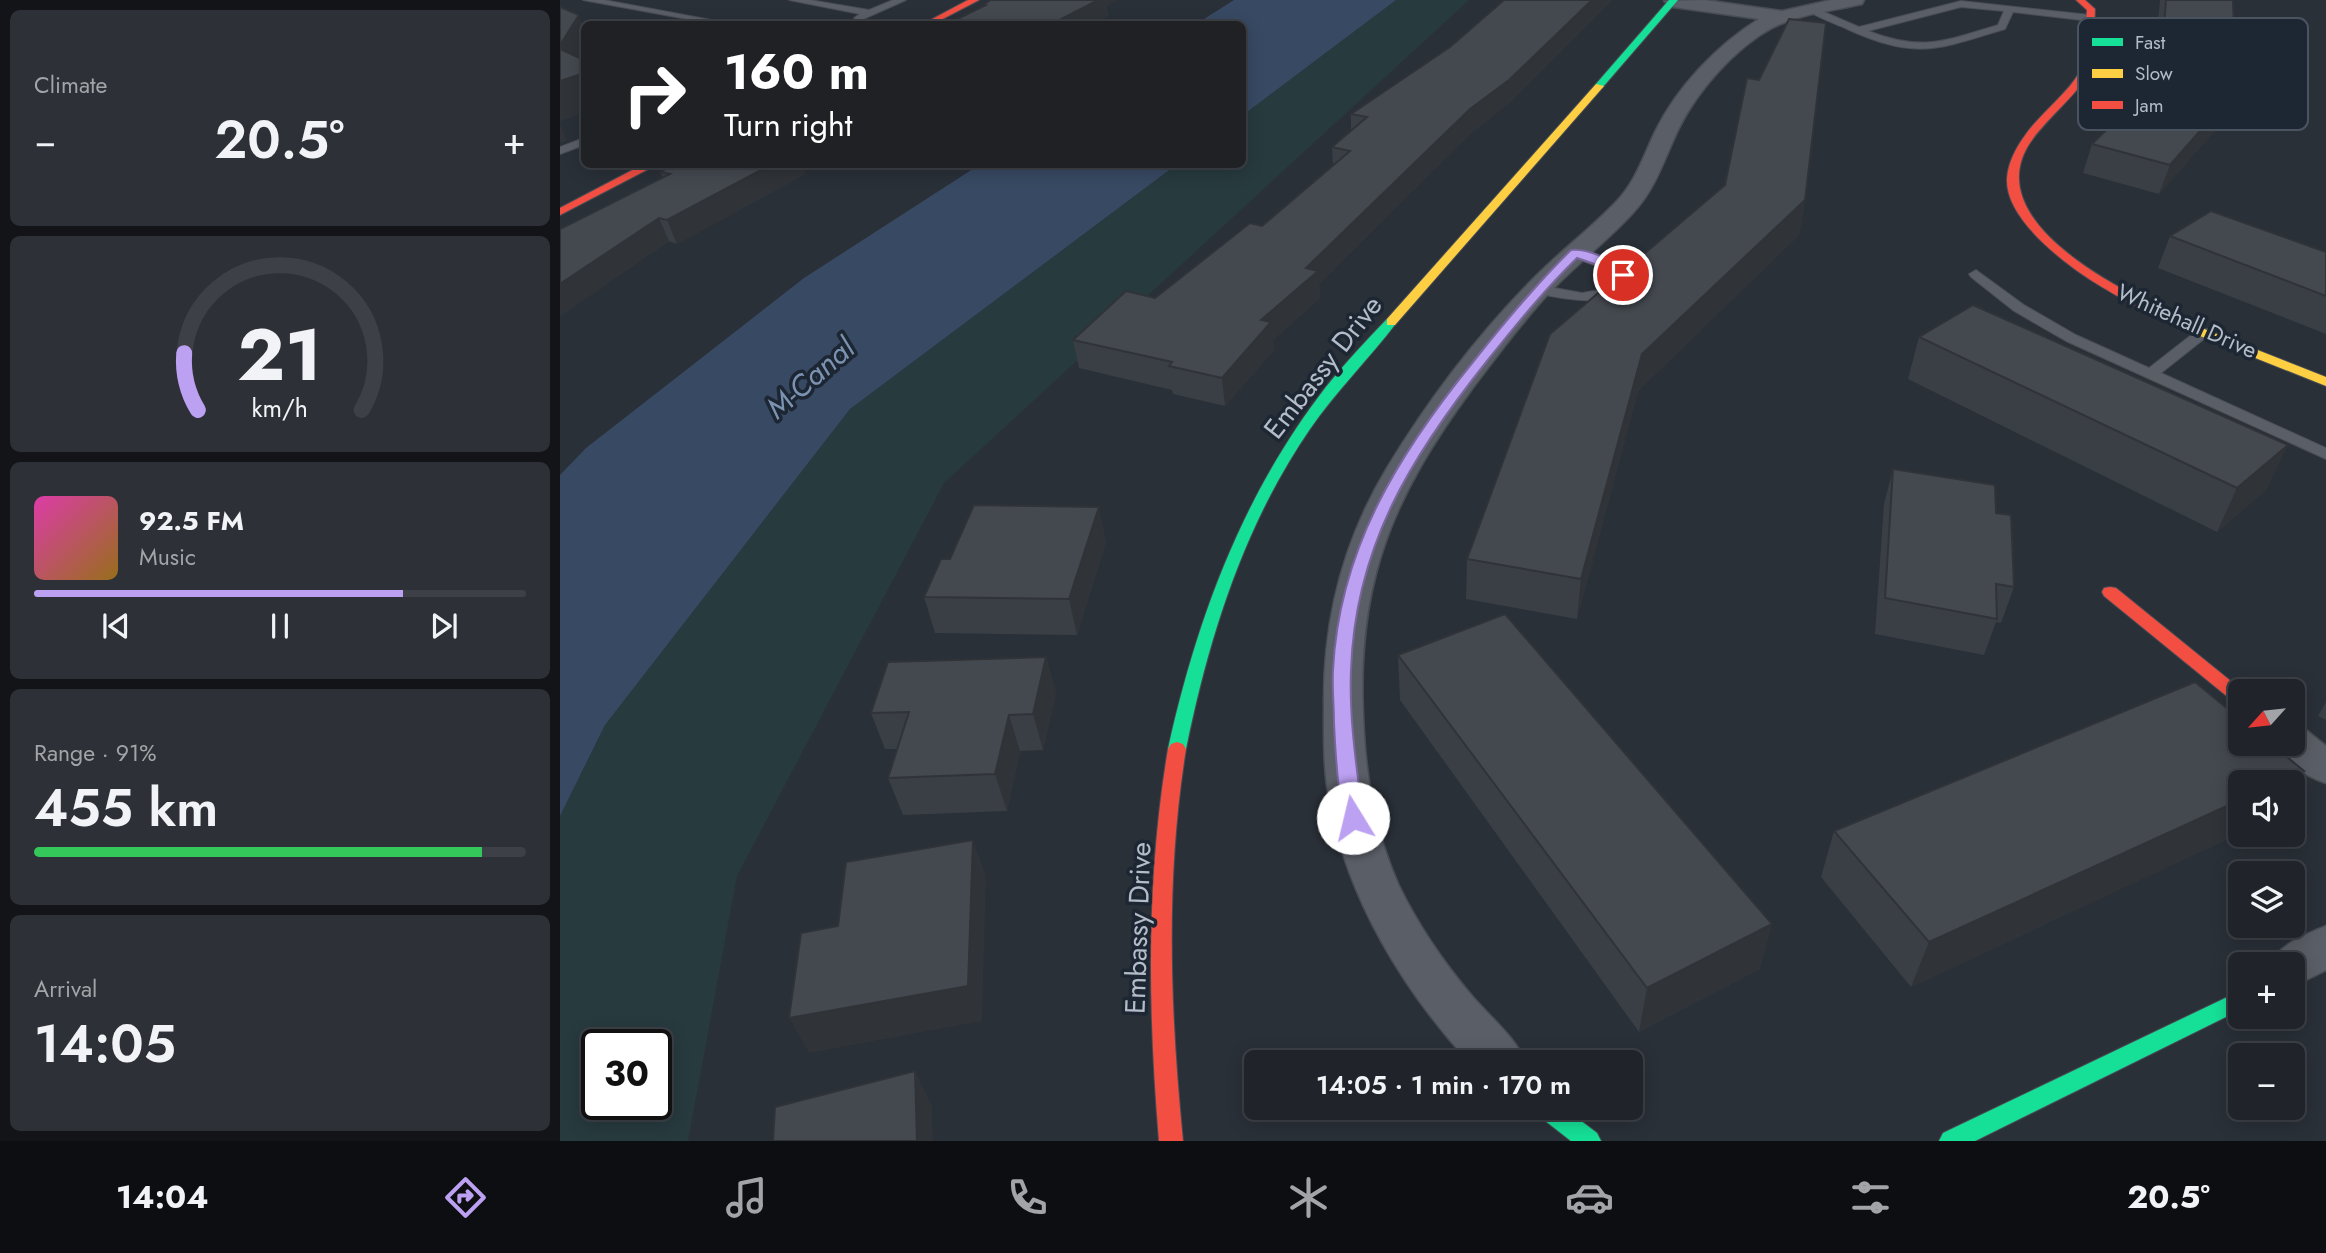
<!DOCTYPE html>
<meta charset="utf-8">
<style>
:root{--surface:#20242a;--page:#2d3036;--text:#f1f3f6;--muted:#a2a4a8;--line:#3d4147;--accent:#bca0f2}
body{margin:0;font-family:Jost,sans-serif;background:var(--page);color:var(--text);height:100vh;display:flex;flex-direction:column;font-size:26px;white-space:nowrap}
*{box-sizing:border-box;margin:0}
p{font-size:23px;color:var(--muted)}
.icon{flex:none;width:38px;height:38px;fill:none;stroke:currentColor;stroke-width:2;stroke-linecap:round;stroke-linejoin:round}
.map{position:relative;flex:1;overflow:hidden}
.sheet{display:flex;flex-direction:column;gap:10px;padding:10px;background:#121417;width:560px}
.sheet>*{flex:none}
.top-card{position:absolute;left:21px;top:21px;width:665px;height:147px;border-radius:10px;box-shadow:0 4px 18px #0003,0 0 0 2px var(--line);background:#202124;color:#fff;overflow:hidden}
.needle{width:46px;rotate:243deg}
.buttons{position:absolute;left:1668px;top:679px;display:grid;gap:14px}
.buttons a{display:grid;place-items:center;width:77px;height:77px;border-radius:10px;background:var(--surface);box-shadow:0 4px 18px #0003,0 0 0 2px var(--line);font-size:35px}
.speed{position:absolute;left:21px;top:1029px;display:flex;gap:14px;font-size:35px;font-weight:700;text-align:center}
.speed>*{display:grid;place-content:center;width:91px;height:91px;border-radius:50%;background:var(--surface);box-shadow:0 4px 18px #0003,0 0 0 2px var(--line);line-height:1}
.speed .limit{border:4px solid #111;border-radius:10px;background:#fff;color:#111}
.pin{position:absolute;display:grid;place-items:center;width:60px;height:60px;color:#fff;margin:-30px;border:4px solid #fff;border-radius:50%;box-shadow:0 2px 7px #0007}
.me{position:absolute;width:77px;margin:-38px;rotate:351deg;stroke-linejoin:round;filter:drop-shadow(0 0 5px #0008)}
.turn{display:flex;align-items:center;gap:24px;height:147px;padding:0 28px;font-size:32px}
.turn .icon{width:91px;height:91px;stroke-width:2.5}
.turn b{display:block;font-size:49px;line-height:60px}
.big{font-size:52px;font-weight:600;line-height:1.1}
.sheet .tile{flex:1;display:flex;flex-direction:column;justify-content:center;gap:10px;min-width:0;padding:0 24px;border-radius:10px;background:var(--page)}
.sheet .dial{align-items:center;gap:0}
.dial svg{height:182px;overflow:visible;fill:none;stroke:var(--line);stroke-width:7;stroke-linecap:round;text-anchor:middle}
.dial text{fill:var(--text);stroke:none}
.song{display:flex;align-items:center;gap:21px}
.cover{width:84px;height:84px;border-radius:10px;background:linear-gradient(135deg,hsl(320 70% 55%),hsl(40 70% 35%))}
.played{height:7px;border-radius:4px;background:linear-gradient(90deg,var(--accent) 75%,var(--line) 75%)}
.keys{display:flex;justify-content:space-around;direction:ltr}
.heat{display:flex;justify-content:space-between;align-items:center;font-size:38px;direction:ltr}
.charge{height:10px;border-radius:5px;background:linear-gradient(90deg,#34c759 91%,var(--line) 0)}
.trip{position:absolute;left:684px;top:1050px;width:399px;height:70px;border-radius:10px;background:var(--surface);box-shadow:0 4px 18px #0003,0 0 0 2px var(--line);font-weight:600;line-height:70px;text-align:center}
.tab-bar{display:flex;height:112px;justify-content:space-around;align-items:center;background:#0d0e11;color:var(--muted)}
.tab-bar .icon{width:49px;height:49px}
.tab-bar .selected{color:var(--accent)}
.tab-bar b{font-size:32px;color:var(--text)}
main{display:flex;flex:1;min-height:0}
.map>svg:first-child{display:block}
.green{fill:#273a3e;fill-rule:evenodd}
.water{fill:#384963}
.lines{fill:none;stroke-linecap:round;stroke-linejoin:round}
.lane-casing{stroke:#484c53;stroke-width:2}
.street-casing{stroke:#484c53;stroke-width:3}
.fast-casing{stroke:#484c53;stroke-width:2}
.slow-casing{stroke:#484c53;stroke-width:2}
.jam-casing{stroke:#484c53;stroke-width:2}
.lane{fill:#5a5e66;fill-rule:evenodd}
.street{fill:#5a5e66;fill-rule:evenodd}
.fast{fill:#16e098;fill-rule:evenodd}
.slow{fill:#ffcf43;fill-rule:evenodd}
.jam{fill:#f24e42;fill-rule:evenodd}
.wall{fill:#3a3f45}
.shaded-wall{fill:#303338}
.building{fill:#444950;stroke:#303338;stroke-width:2}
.route{fill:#bca0f2;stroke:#7a689d;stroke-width:2}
.labels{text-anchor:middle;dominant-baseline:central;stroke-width:7;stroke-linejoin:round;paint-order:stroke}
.far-street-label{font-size:23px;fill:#b4bcc9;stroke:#1d2633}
.street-label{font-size:28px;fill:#b4bcc9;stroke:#1d2633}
.water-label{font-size:30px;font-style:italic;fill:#7c92b1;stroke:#1d2633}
.key{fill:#1d2633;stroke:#4a5360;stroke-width:2}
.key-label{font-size:19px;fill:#b4bcc9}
</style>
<main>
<section class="sheet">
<div class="tile"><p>Climate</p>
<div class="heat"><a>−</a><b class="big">20.5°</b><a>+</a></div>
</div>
<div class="tile dial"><svg viewBox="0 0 100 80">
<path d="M14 69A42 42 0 1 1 86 69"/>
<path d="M14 69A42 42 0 0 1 8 44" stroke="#bca0f2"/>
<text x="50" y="56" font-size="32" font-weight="700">21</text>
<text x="50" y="72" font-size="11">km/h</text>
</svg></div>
<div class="tile">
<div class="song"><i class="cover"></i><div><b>92.5 FM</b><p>Music</p></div></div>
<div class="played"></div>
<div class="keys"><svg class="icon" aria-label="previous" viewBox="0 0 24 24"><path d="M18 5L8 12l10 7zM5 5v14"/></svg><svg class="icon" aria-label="pause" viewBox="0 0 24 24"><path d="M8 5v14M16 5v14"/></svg><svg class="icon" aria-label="next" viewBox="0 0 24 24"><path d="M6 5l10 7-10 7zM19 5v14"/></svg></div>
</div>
<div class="tile"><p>Range · 91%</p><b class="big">455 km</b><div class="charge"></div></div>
<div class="tile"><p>Arrival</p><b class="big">14:05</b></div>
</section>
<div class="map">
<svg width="1766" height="1141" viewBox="0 0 1766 1141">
<rect width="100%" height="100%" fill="#2a3038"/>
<path class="green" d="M 836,0 L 909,0 L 384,483 L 177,876 L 128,1141 L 0,1141 L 0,816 L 45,725 L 290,409 L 616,165 L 682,164 L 683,115 ZM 37,1045 L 96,1045 L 96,1104 L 37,1104 Z"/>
<path class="water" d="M 674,0 L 836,0 L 683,115 L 682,24 L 636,24 Z
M 419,165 L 616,165 L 290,409 L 45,725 L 0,816 L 0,475 L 26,448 L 244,278 Z"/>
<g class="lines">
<defs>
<path id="lane" d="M 23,0 L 44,0 L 173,24 L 154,24 Z
M 229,0 L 250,0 L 309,10 L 333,0 L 346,0 L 299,21 L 294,18 L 300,14 Z
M 1401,1 L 1530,15 L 1535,18 L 1530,21 L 1453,12 L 1445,29 C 1376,50 1356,60 1287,29 C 1274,23 1258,18 1247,10 L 1255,8 L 1299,27 ZM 1401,7 L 1444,11 L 1438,25 C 1385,41 1363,52 1308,31 Z
M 24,138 L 24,145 L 0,154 L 0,147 Z
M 1015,249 L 1057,264 L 1072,284 L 1070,287 L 1060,287 L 1047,270 L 1010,256 L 1009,253 Z
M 1416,270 L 1464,305 L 1516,335 L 1589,368 L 1639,329 L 1649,329 L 1649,335 L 1601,373 L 1766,448 L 1766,459 L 1506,341 L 1454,311 L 1411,277 L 1409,274 Z
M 978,285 L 1022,293 L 1057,287 L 1064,291 C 1043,308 997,298 973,292 L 973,286 Z"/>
<path id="street" d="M 1145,0 L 1222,11 L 1271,0 L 1304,0 L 1302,4 C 1273,11 1239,14 1212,28 C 1175,48 1138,90 1119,128 C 1104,159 1096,189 1072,214 C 1046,242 1016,265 990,292 C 962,322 937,356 912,389 C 834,495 797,580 803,713 C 805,774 814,830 839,886 C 858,925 884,963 912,996 C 930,1017 954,1036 966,1062 L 909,1062 C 844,991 788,900 770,803 C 763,771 764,737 764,705 C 763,620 783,541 827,468 C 867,402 916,337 970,282 C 997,254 1029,230 1056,202 C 1076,181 1083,157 1095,132 C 1117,87 1157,45 1199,19 L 1113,7 L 1104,1 Z
M 1732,726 L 1746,730 L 1766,746 L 1766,783 C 1747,777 1723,762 1714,744 L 1732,744 Z
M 1766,926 L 1766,970 L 1732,987 L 1732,964 L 1710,964 C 1720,944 1746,934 1766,926 Z"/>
<path id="fast" d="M 1109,0 L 1118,0 L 1042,88 L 1036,88 L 1036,84 Z
M 831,318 L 837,322 C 809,359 776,391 750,429 C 684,525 649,636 626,749 L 623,754 L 617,756 L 611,754 L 608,749 C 637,618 683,494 766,387 C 785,363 806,341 827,319 Z
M 1680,991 L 1680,1010 L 1415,1141 L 1379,1141 L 1383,1133 Z
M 976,1108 L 1004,1108 L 1037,1133 L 1041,1141 L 1011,1141 L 979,1116 Z"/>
<path id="slow" d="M 1036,84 L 1044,86 L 835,325 L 827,325 L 827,319 Z
M 1634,325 L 1766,377 L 1766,386 L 1630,332 L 1628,329 Z"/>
<path id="jam" d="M 408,0 L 419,0 L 373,24 L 363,24 Z
M 1516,0 L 1525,0 L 1535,9 C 1534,29 1537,53 1529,72 C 1518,95 1483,121 1468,146 C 1419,229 1582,301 1638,326 L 1638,332 C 1622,335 1559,297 1542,287 C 1510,268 1444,220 1447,178 C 1448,162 1457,146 1466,134 C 1480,114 1508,93 1519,73 C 1529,55 1525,30 1527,10 Z
M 84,164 L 98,164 L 0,215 L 0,208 Z
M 1550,587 L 1556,588 L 1683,691 L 1680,691 L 1680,704 L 1674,702 L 1544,596 L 1542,592 L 1544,588 Z
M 617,742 L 623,744 L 626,749 C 605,880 610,1009 623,1141 L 599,1141 C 588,1009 586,880 608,749 L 611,744 Z"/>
</defs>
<use href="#lane" class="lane-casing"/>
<use href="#street" class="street-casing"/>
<use href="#fast" class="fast-casing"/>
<use href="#slow" class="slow-casing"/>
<use href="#jam" class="jam-casing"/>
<use href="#lane" class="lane"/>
<use href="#street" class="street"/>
<use href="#fast" class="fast"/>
<use href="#slow" class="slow"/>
<use href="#jam" class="jam"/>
</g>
<path class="wall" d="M 944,0 L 1052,0 L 948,104 L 910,134 L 759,284 L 760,298 L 713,340 L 714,350 L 665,406 L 613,394 L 612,390 L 519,368 L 513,340 L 595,298 L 702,226 L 773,166 L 772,147 L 791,130 L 791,114 L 890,47 Z
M 1600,0 L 1673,0 L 1676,90 L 1666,118 L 1599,194 L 1523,173 L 1532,144 L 1606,72 L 1594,66 Z
M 242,165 L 245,174 L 117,244 L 109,241 L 0,316 L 103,178 L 100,172 Z
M 1245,200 L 1239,235 L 1078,391 L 1017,619 L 906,599 L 907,559 Z
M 1610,236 L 1766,252 L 1766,334 L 1598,268 Z
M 1359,337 L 1707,489 L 1657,532 L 1348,379 Z
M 1333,469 L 1436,513 L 1454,587 L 1441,623 L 1436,622 L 1424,655 L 1315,634 L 1324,504 Z
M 546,542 L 517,635 L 375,633 L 364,597 L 390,559 Z
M 838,655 L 1200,969 L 1079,1032 L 840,700 Z
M 486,657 L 496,693 L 483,750 L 460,751 L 447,811 L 343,815 L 328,778 L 337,749 L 325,749 L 311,713 Z
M 1766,702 L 1766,720 L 1758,716 Z
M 1680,782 L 1680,833 L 1351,987 L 1261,877 L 1274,831 Z"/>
<path class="shaded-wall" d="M 533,0 L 557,0 L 547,6 L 549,16 L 533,24 L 492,24 Z
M 1032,0 L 1052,0 L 948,104 L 910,134 L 759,284 L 760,298 L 713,340 L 714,350 L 665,406 L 662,378 L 701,320 L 746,268 L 910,109 Z
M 19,15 L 24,30 L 24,113 L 0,121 L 0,45 Z
M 1676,90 L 1666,118 L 1599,194 L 1610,165 Z
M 0,124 L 7,141 L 0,143 Z
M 212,164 L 243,164 L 242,165 L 245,174 L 117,244 L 107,220 Z
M 1245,200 L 1239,235 L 1078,391 L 1017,619 L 1021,579 L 1082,354 Z
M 99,218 L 109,241 L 0,316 L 0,284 Z
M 1728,445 L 1707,489 L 1657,532 L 1677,488 Z
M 539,507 L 546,542 L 517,635 L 509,599 Z
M 486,657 L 496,693 L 483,750 L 473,714 Z
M 449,715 L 460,751 L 447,811 L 435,774 Z
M 1744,771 L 1732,789 L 1732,782 L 1718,782 Z
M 1680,800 L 1680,833 L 1351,987 L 1369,942 Z
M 413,840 L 426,876 L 422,1021 L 249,1053 L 229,1018 Z
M 1212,924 L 1200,969 L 1079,1032 L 1087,988 Z
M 355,1071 L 372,1105 L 373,1141 L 357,1141 Z"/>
<path class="building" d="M 431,0 L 538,0 L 492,24 L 387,24 L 426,5 L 424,4 Z
M 944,0 L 1032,0 L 949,80 L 910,109 L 746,268 L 758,271 L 701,320 L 711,322 L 662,378 L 609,366 L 612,362 L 513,340 L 566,291 L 595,298 L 690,223 L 702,226 L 790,151 L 772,147 L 807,117 L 791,114 L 890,47 Z
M 1606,0 L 1673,0 L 1676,90 L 1610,165 L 1532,144 L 1628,51 L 1603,40 Z
M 0,7 L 19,15 L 0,45 Z
M 1229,19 L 1266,23 L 1245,200 L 1082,354 L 1021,579 L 907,559 L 990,334 L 1165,185 L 1187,78 L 1199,80 Z
M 0,49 L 24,60 L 24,73 L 0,81 Z
M 115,164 L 212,164 L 107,220 L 99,218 L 0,284 L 0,229 L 110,174 L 100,172 Z
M 1651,211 L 1766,252 L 1766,296 L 1610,236 Z
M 1413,305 L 1728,445 L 1677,488 L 1359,337 Z
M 1333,469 L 1435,485 L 1436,513 L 1451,515 L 1454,587 L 1436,584 L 1437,619 L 1325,598 Z
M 414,505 L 539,507 L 509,599 L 364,597 L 381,559 L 390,559 Z
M 945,614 L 1212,924 L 1087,988 L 838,655 Z
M 486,657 L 473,714 L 449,715 L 435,774 L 328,778 L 349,712 L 311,713 L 328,662 Z
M 1635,682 L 1680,719 L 1680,744 L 1711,744 L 1744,771 L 1718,782 L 1680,782 L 1680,800 L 1369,942 L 1274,831 Z
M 413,840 L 408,986 L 229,1018 L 241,933 L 278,926 L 286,862 Z
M 355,1071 L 357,1141 L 213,1141 L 215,1107 Z"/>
<path class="route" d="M 1011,250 C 1029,248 1057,262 1069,275 L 1059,278 L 1046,268 L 1017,258 C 984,290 956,325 927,361 C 852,455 795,546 791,670 C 789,720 797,769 803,818 L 800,823 L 793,825 L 787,823 C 778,806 775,745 774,723 C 774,706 772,688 773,670 C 779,549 839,453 913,362 C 944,323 975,285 1011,250 Z"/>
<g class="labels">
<g class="far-street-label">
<text transform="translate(1627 321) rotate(24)">Whitehall Drive</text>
</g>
<g class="street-label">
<text transform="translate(763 367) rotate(-52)">Embassy Drive</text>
<text transform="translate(578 928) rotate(-88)">Embassy Drive</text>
</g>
<g class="water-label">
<text transform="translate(250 378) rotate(-41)">M-Canal</text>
</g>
</g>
<rect x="1518" y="18" width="230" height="112" rx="10" class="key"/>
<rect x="1532" y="38" width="31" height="8" fill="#16e098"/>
<rect x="1532" y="69" width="31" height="9" fill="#ffcf43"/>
<rect x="1532" y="101" width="31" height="8" fill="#f24e42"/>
<g class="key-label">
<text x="1575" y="49">Fast</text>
<text x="1575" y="80">Slow</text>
<text x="1575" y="112">Jam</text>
</g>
</svg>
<div class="buttons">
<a><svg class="needle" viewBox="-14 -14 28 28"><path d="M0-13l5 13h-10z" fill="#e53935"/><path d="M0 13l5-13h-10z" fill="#a2a4a8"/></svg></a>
<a><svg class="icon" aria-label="sound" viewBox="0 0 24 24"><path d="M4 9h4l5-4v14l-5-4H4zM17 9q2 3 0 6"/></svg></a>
<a><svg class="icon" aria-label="layers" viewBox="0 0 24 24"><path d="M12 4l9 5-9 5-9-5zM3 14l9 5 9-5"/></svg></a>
<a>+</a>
<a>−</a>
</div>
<div class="speed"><div class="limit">30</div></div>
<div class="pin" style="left:1063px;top:275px;background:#d93025"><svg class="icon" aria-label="arrive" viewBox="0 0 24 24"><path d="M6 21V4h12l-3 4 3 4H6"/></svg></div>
<svg class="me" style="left:793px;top:818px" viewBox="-20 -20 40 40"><circle r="19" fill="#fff"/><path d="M0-13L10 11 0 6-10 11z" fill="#bca0f2"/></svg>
<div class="trip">14:05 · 1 min · 170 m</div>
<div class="top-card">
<div class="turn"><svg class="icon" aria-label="right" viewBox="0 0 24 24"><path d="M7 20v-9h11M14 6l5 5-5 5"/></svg><div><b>160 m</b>Turn right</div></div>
</div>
</div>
</main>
<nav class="tab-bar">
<b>14:04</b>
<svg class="icon selected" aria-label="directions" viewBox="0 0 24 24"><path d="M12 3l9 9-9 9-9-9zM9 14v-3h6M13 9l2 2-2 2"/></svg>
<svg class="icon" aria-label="music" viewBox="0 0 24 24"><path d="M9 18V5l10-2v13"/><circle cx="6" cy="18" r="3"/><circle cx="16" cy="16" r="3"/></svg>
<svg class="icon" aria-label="phone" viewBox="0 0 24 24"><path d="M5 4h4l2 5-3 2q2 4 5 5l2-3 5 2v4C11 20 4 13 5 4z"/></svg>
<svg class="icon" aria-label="climate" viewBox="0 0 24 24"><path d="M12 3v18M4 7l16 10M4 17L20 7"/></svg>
<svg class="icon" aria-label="car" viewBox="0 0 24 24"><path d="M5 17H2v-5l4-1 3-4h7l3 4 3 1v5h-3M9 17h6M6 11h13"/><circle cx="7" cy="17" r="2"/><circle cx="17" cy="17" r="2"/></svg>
<svg class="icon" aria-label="filters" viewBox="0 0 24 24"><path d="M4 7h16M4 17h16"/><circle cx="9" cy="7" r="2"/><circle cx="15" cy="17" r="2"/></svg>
<b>20.5°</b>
</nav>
